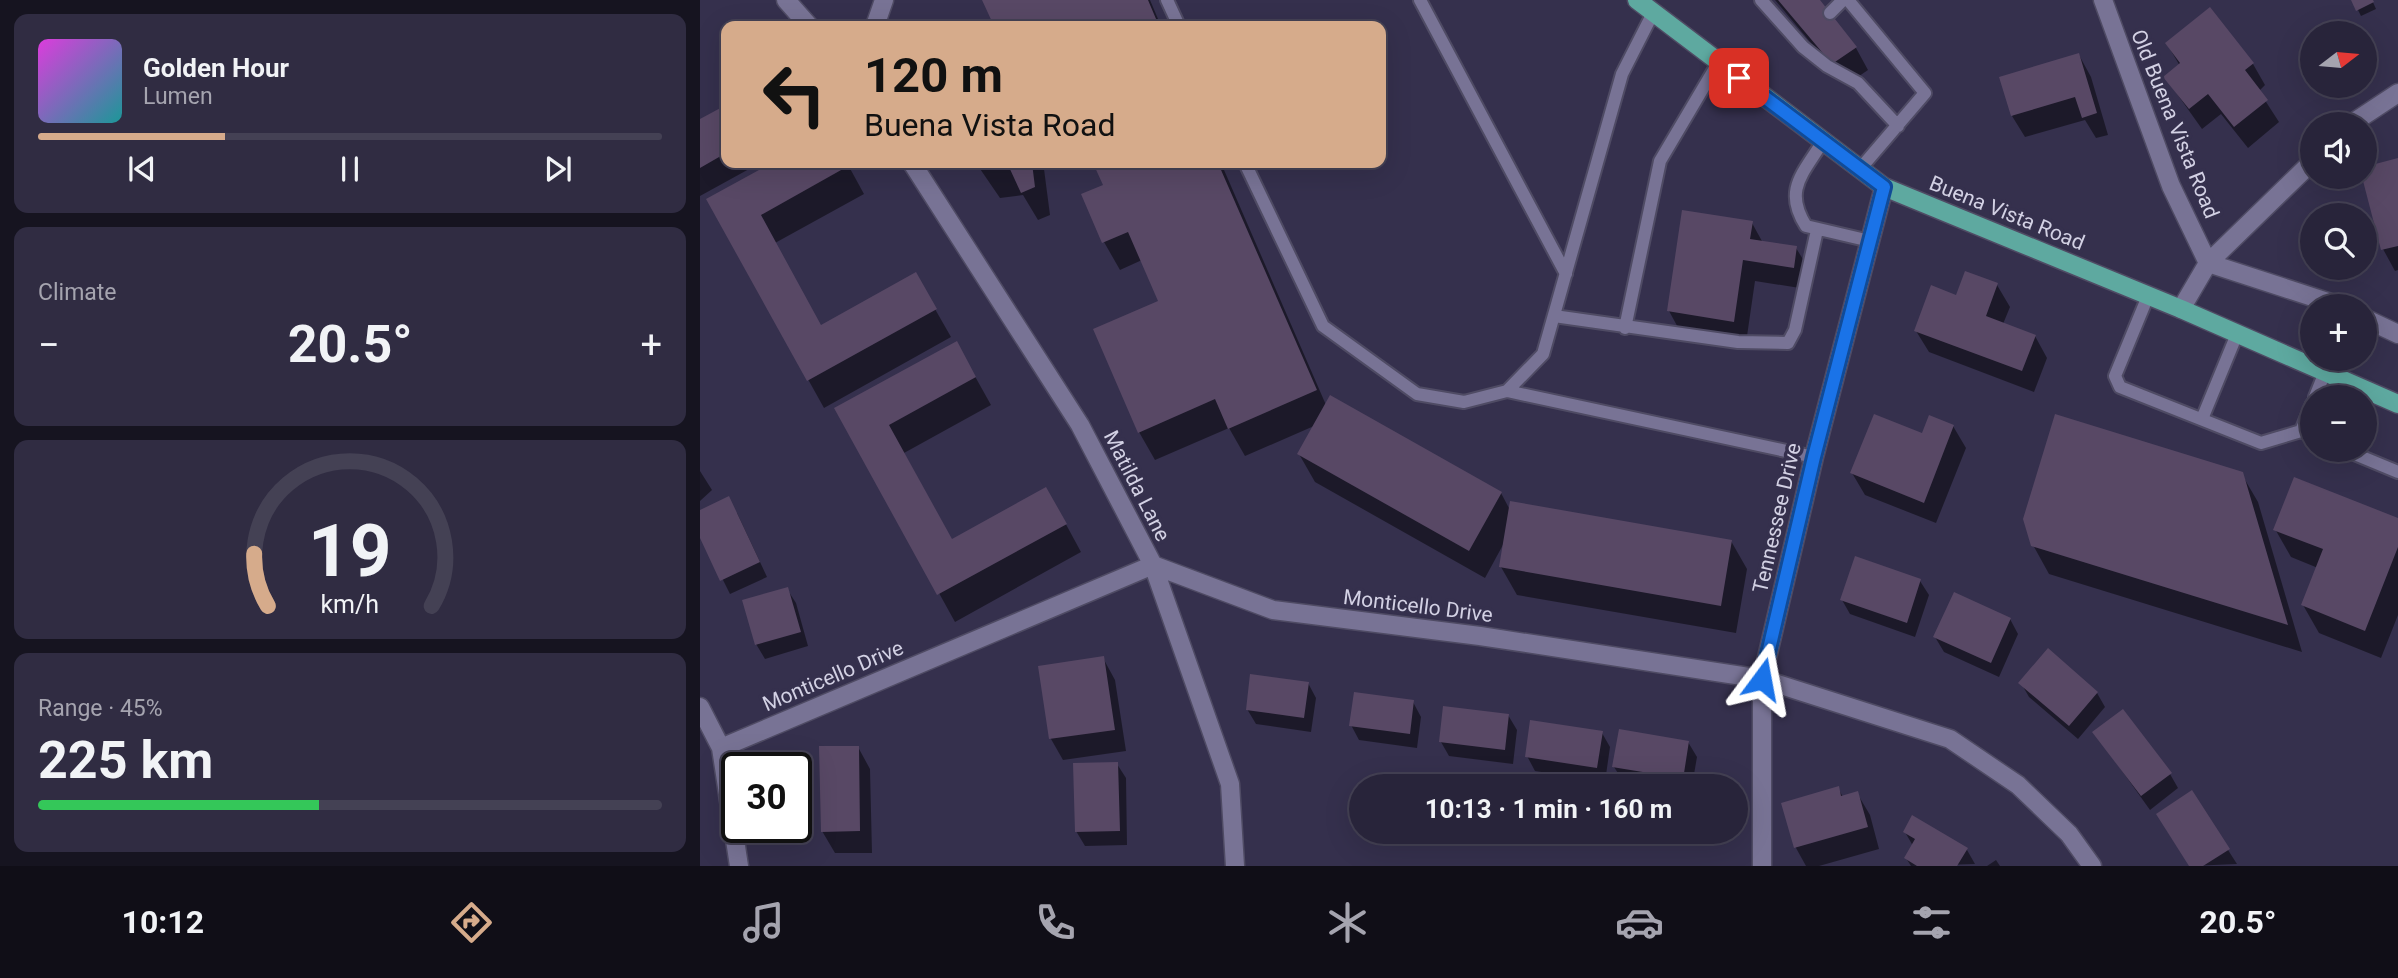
<!DOCTYPE html>
<meta charset="utf-8">
<style>
:root{--surface:#28243a;--page:#302c42;--text:#f1f3f6;--muted:#a5a4af;--line:#444154;--accent:#d6ab8b}
body{margin:0;font-family:Roboto,sans-serif;background:var(--page);color:var(--text);height:100vh;display:flex;flex-direction:column;font-size:26px;white-space:nowrap}
*{box-sizing:border-box;margin:0}
p{font-size:23px;color:var(--muted)}
.icon{flex:none;width:38px;height:38px;fill:none;stroke:currentColor;stroke-width:2;stroke-linecap:round;stroke-linejoin:round}
.map{position:relative;flex:1;overflow:hidden}
.details{display:flex;flex-direction:column;gap:14px;padding:14px;background:#161420;width:700px}
.details>*{flex:none}
.hud{position:absolute;left:21px;top:21px;width:665px;height:147px;border-radius:14px;box-shadow:0 7px 28px #0002,0 0 0 2px var(--line);background:#d6ab8b;color:#111;overflow:hidden}
.needle{width:46px;rotate:74deg}
.tools{position:absolute;left:1600px;top:21px;display:grid;gap:14px}
.tools a{display:grid;place-items:center;width:77px;height:77px;border-radius:50%;background:var(--surface);box-shadow:0 7px 28px #0002,0 0 0 2px var(--line);font-size:35px}
.speed{position:absolute;left:21px;top:752px;display:flex;gap:14px;font-size:35px;font-weight:700;text-align:center}
.speed>*{display:grid;place-content:center;width:91px;height:91px;border-radius:50%;background:var(--surface);box-shadow:0 7px 28px #0002,0 0 0 2px var(--line);line-height:1}
.speed .limit{border:4px solid #111;border-radius:10px;background:#fff;color:#111}
.pin{position:absolute;display:grid;place-items:center;width:60px;height:60px;color:#fff;margin:-30px;border-radius:14px;box-shadow:0 4px 10px #0006}
.me{position:absolute;width:77px;margin:-38px;rotate:13deg;stroke-linejoin:round;filter:drop-shadow(0 0 5px #0008)}
.turn{display:flex;align-items:center;gap:24px;height:147px;padding:0 28px;font-size:32px}
.turn .icon{width:91px;height:91px;stroke-width:2.5}
.turn b{display:block;font-size:49px;line-height:60px}
.big{font-size:52px;font-weight:700;line-height:1.1}
.details .card{flex:1;display:flex;flex-direction:column;justify-content:center;gap:10px;min-width:0;padding:0 24px;border-radius:14px;background:var(--page)}
.details .dial{align-items:center;gap:0}
.dial svg{height:182px;overflow:visible;fill:none;stroke:var(--line);stroke-width:7;stroke-linecap:round;text-anchor:middle}
.dial text{fill:var(--text);stroke:none}
.song{display:flex;align-items:center;gap:21px}
.cover{width:84px;height:84px;border-radius:10px;background:linear-gradient(135deg,hsl(300 70% 55%),hsl(180 70% 35%))}
.played{height:7px;border-radius:4px;background:linear-gradient(90deg,var(--accent) 30%,var(--line) 30%)}
.keys{display:flex;justify-content:space-around;direction:ltr}
.heat{display:flex;justify-content:space-between;align-items:center;font-size:38px;direction:ltr}
.charge{height:10px;border-radius:5px;background:linear-gradient(90deg,#34c759 45%,var(--line) 0)}
.trip{position:absolute;left:649px;top:774px;width:399px;height:70px;border-radius:35px;background:var(--surface);box-shadow:0 7px 28px #0002,0 0 0 2px var(--line);font-weight:700;line-height:70px;text-align:center}
.tabs{display:flex;height:112px;justify-content:space-around;align-items:center;background:#100e17;color:var(--muted)}
.tabs .icon{width:49px;height:49px}
.tabs .on{color:var(--accent)}
.tabs b{font-size:32px;color:var(--text)}
main{display:flex;flex:1;min-height:0}
.map>svg:first-child{display:block}
.shadow{fill:#0007}
.building{fill:#584865}
.lines{fill:none;stroke-linecap:round;stroke-linejoin:round}
.service-casing{stroke:#4f4b64;stroke-width:16}
.minor-casing{stroke:#4f4b64;stroke-width:21}
.primary-casing{stroke:#4f4b64;stroke-width:21}
.service{stroke:#787395;stroke-width:12}
.minor{stroke:#787395;stroke-width:18}
.primary{stroke:#5ea9a0;stroke-width:18}
.route-casing{stroke:#114b97;stroke-width:18}
.route{stroke:#1a73e8;stroke-width:12}
.labels{text-anchor:middle;dominant-baseline:central;stroke-width:7;stroke-linejoin:round;paint-order:stroke}
.street-label{font-size:21px;fill:#d3d1e4;stroke:#35304d}
</style>
<main>
<section class="details">
<div class="card">
<div class="song"><i class="cover"></i><div><b>Golden Hour</b><p>Lumen</p></div></div>
<div class="played"></div>
<div class="keys"><svg class="icon" aria-label="previous" viewBox="0 0 24 24"><path d="M18 5L8 12l10 7zM5 5v14"/></svg><svg class="icon" aria-label="pause" viewBox="0 0 24 24"><path d="M8 5v14M16 5v14"/></svg><svg class="icon" aria-label="next" viewBox="0 0 24 24"><path d="M6 5l10 7-10 7zM19 5v14"/></svg></div>
</div>
<div class="card"><p>Climate</p>
<div class="heat"><a>−</a><b class="big">20.5°</b><a>+</a></div>
</div>
<div class="card dial"><svg viewBox="0 0 100 80">
<path d="M14 69A42 42 0 1 1 86 69"/>
<path d="M14 69A42 42 0 0 1 8 46" stroke="#d6ab8b"/>
<text x="50" y="56" font-size="32" font-weight="700">19</text>
<text x="50" y="72" font-size="11">km/h</text>
</svg></div>
<div class="card"><p>Range · 45%</p><b class="big">225 km</b><div class="charge"></div></div>
</section>
<div class="map">
<svg width="1698" height="866" viewBox="0 0 1698 866">
<rect width="100%" height="100%" fill="#35304d"/>
<path class="shadow" d="M 284,0 L 450,0 L 461,26 L 295,26 Z
M 1075,0 L 1117,0 L 1156,48 L 1168,70 L 1146,85 Z
M 1653,0 L 1672,0 L 1676,9 L 1661,16 Z
M 1467,44 L 1553,64 L 1565,85 L 1559,91 L 1579,122 L 1548,148 L 1521,114 L 1502,129 L 1465,77 L 1480,66 Z
M 1379,55 L 1391,77 L 1408,135 L 1396,138 L 1385,120 L 1325,137 L 1312,116 Z
M 26,107 L 26,163 L 60,163 L 0,196 L 0,121 Z
M 1698,160 L 1698,270 L 1695,271 L 1683,249 Z
M 75,163 L 147,163 L 164,194 L 75,243 L 121,327 L 215,274 L 251,337 L 124,408 L 8,200 Z
M 276,163 L 360,163 L 344,169 L 350,215 L 338,220 L 323,195 L 300,198 Z
M 395,163 L 521,163 L 626,405 L 801,493 L 810,510 L 1031,541 L 1047,569 L 1036,633 L 817,595 L 801,567 L 804,543 L 785,578 L 615,482 L 599,454 L 614,426 L 545,456 L 529,428 L 455,460 L 439,432 L 460,301 L 442,260 L 420,270 L 404,242 L 405,186 Z
M 1052,223 L 1063,243 L 1096,248 L 1109,269 L 1106,289 L 1055,281 L 1046,343 L 981,333 L 969,311 Z
M 1297,285 L 1310,307 L 1303,324 L 1335,336 L 1347,358 L 1334,392 L 1229,352 L 1216,331 L 1257,297 Z
M 272,371 L 291,405 L 204,453 L 252,541 L 362,517 L 381,552 L 255,622 L 137,409 Z
M 1253,426 L 1266,448 L 1236,523 L 1165,495 L 1152,473 L 1223,435 Z
M 0,471 L 12,490 L 0,501 Z
M 1541,473 L 1558,502 L 1602,652 L 1349,574 L 1333,545 Z
M 0,512 L 37,513 L 67,577 L 30,594 L 0,534 Z
M 1698,520 L 1698,615 L 1681,658 L 1619,633 L 1603,605 L 1618,568 L 1591,557 L 1575,529 Z
M 1220,581 L 1229,595 L 1215,637 L 1150,614 L 1142,600 Z
M 87,589 L 96,603 L 108,646 L 65,659 L 56,644 Z
M 1310,619 L 1318,634 L 1299,677 L 1244,652 L 1235,637 Z
M 403,658 L 415,680 L 426,751 L 363,760 L 351,739 L 340,668 Z
M 608,683 L 616,698 L 611,732 L 556,724 L 547,709 Z
M 1321,683 L 1397,693 L 1405,707 L 1378,739 L 1329,697 Z
M 713,702 L 721,717 L 717,748 L 659,740 L 651,725 Z
M 808,715 L 817,730 L 813,764 L 749,756 L 741,742 Z
M 902,733 L 910,747 L 905,782 L 835,771 L 827,756 Z
M 1395,733 L 1470,774 L 1478,788 L 1450,810 Z
M 988,742 L 997,757 L 992,786 L 950,786 L 923,781 L 914,767 Z
M 158,747 L 170,769 L 172,853 L 135,853 L 122,831 Z
M 417,764 L 426,778 L 427,845 L 385,846 L 376,831 Z
M 1138,788 L 1143,797 L 1157,793 L 1170,815 L 1179,849 L 1119,866 L 1106,866 L 1096,848 L 1083,804 Z
M 1466,829 L 1528,850 L 1537,864 L 1490,866 Z
M 1205,832 L 1267,850 L 1275,864 L 1211,866 L 1206,858 L 1213,846 Z
M 1296,860 L 1300,866 L 1287,866 Z"/>
<path class="building" d="M 282,0 L 448,0 L 459,26 L 294,26 Z
M 1078,0 L 1120,0 L 1157,47 L 1132,64 Z
M 1651,0 L 1673,0 L 1674,2 L 1656,11 Z
M 1510,7 L 1554,63 L 1545,70 L 1568,100 L 1534,127 L 1508,94 L 1489,109 L 1463,77 L 1480,63 L 1465,43 Z
M 1379,53 L 1397,113 L 1382,118 L 1375,97 L 1311,116 L 1299,77 Z
M 26,105 L 26,153 L 0,168 L 0,119 Z
M 1698,158 L 1698,246 L 1681,250 L 1662,177 L 1664,167 Z
M 72,163 L 150,165 L 61,215 L 121,325 L 216,272 L 237,309 L 107,381 L 6,199 Z
M 278,163 L 332,163 L 335,187 L 321,193 L 309,167 L 282,170 Z
M 393,163 L 518,163 L 617,390 L 528,429 L 515,399 L 438,433 L 393,329 L 458,301 L 428,232 L 402,243 L 381,194 L 403,185 Z
M 982,210 L 1053,221 L 1050,239 L 1097,246 L 1094,268 L 1043,260 L 1034,322 L 967,311 Z
M 1265,271 L 1298,283 L 1286,316 L 1336,335 L 1322,371 L 1214,331 L 1231,285 L 1256,295 Z
M 257,341 L 276,377 L 189,425 L 252,539 L 346,487 L 367,524 L 237,595 L 134,408 Z
M 630,395 L 802,492 L 769,551 L 597,454 Z
M 1174,414 L 1222,433 L 1229,415 L 1254,425 L 1224,503 L 1150,473 Z
M 1355,414 L 1543,472 L 1588,625 L 1331,546 L 1323,519 Z
M 1594,477 L 1698,518 L 1698,547 L 1665,631 L 1601,605 L 1623,549 L 1573,530 Z
M 29,496 L 60,562 L 20,581 L 0,538 L 0,510 Z
M 810,501 L 1032,540 L 1021,606 L 799,567 Z
M 1155,556 L 1221,579 L 1207,623 L 1140,600 Z
M 88,587 L 101,632 L 55,645 L 42,600 Z
M 1254,592 L 1311,618 L 1291,663 L 1233,637 Z
M 1348,648 L 1398,692 L 1369,726 L 1318,683 Z
M 404,656 L 415,730 L 349,739 L 338,666 Z
M 550,674 L 609,682 L 604,718 L 546,710 Z
M 654,692 L 714,700 L 710,734 L 649,726 Z
M 743,706 L 809,714 L 805,750 L 739,742 Z
M 1423,709 L 1472,773 L 1441,796 L 1392,732 Z
M 830,720 L 903,731 L 897,768 L 825,757 Z
M 919,729 L 989,741 L 982,786 L 953,786 L 955,774 L 912,767 Z
M 119,746 L 159,746 L 160,831 L 121,832 Z
M 418,762 L 420,831 L 375,832 L 373,763 Z
M 1139,786 L 1141,796 L 1158,791 L 1168,827 L 1094,848 L 1081,803 Z
M 1492,790 L 1530,849 L 1503,866 L 1489,866 L 1456,814 Z
M 1212,815 L 1268,848 L 1257,866 L 1217,866 L 1204,858 L 1215,839 L 1203,832 Z"/>
<g class="lines">
<defs>
<path id="service" d="M 467,0 L 479,26
M 720,0 L 866,274
M 1061,0 L 1103,47 L 1127,66 L 1158,83 L 1198,126
M 1148,0 L 1225,93 L 1160,169
M 1130,13 L 1143,0
M 1123,141 C 1103,174 1083,190 1106,226 L 1170,241
M 545,163 L 623,326 L 717,394 L 764,402 L 807,391 L 843,354 L 922,74 L 953,13
M 1448,296 L 1415,376 L 1420,387 L 1561,443 L 1601,431 L 1612,436
M 854,316 L 1038,342 L 1088,343 L 1095,330 L 1117,230
M 925,328 L 960,161 L 1018,63
M 807,391 L 1114,457
M 1615,397 L 1625,372
M 1502,419 L 1537,334
M 1601,431 L 1612,404
M 1645,450 L 1698,472"/>
<path id="minor" d="M 86,0 L 109,26
M 1403,0 L 1471,186 L 1508,263
M 175,26 L 184,0
M 1651,124 L 1698,93
M 212,163 L 380,425 L 453,565 L 530,784 L 535,866
M 1508,263 L 1640,306
M 1481,309 L 1508,263 L 1612,162
M 1664,318 L 1698,334
M 0,707 L 21,748 L 39,866
M 21,748 L 453,565 L 573,610 L 780,636 L 1062,679 L 1250,739 L 1318,785 L 1369,834 L 1392,866
M 1062,866 L 1062,679 L 1114,457 L 1184,187"/>
<path id="primary" d="M 937,0 L 1184,187 L 1481,309 L 1698,404"/>
</defs>
<use href="#service" class="service-casing"/>
<use href="#minor" class="minor-casing"/>
<use href="#primary" class="primary-casing"/>
<use href="#service" class="service"/>
<use href="#minor" class="minor"/>
<use href="#primary" class="primary"/>
</g>
<g class="lines">
<defs>
<path id="route" d="M 1039,78 L 1184,187 L 1114,457 L 1062,679"/>
</defs>
<use href="#route" class="route-casing"/>
<use href="#route" class="route"/>
</g>
<g class="labels">
<g class="street-label">
<text transform="translate(1475 124) rotate(68)">Old Buena Vista Road</text>
<text transform="translate(1307 213) rotate(22)">Buena Vista Road</text>
<text transform="translate(437 486) rotate(63)">Matilda Lane</text>
<text transform="translate(1077 518) rotate(-77)">Tennessee Drive</text>
<text transform="translate(718 606) rotate(7)">Monticello Drive</text>
<text transform="translate(133 676) rotate(-23)">Monticello Drive</text>
</g>
</g>
</svg>
<div class="tools">
<a><svg class="needle" viewBox="-14 -14 28 28"><path d="M0-13l5 13h-10z" fill="#e53935"/><path d="M0 13l5-13h-10z" fill="#a5a4af"/></svg></a>
<a><svg class="icon" aria-label="sound" viewBox="0 0 24 24"><path d="M4 9h4l5-4v14l-5-4H4zM17 9q2 3 0 6"/></svg></a>
<a><svg class="icon" aria-label="search" viewBox="0 0 24 24"><circle cx="10" cy="10" r="6"/><path d="M15 15l6 6"/></svg></a>
<a>+</a>
<a>−</a>
</div>
<div class="speed"><div class="limit">30</div></div>
<div class="pin" style="left:1039px;top:78px;background:#d93025"><svg class="icon" aria-label="arrive" viewBox="0 0 24 24"><path d="M6 21V4h12l-3 4 3 4H6"/></svg></div>
<svg class="me" style="left:1062px;top:679px" viewBox="-20 -20 40 40"><path d="M0-17L14 15 0 8-14 15z" fill="#1a73e8" stroke="#fff" stroke-width="4"/></svg>
<div class="trip">10:13 · 1 min · 160 m</div>
<div class="hud">
<div class="turn"><svg class="icon" aria-label="left" viewBox="0 0 24 24"><path d="M17 20v-9H6M10 6l-5 5 5 5"/></svg><div><b>120 m</b>Buena Vista Road</div></div>
</div>
</div>
</main>
<nav class="tabs">
<b>10:12</b>
<svg class="icon on" aria-label="directions" viewBox="0 0 24 24"><path d="M12 3l9 9-9 9-9-9zM9 14v-3h6M13 9l2 2-2 2"/></svg>
<svg class="icon" aria-label="music" viewBox="0 0 24 24"><path d="M9 18V5l10-2v13"/><circle cx="6" cy="18" r="3"/><circle cx="16" cy="16" r="3"/></svg>
<svg class="icon" aria-label="phone" viewBox="0 0 24 24"><path d="M5 4h4l2 5-3 2q2 4 5 5l2-3 5 2v4C11 20 4 13 5 4z"/></svg>
<svg class="icon" aria-label="climate" viewBox="0 0 24 24"><path d="M12 3v18M4 7l16 10M4 17L20 7"/></svg>
<svg class="icon" aria-label="car" viewBox="0 0 24 24"><path d="M5 17H2v-5l4-1 3-4h7l3 4 3 1v5h-3M9 17h6M6 11h13"/><circle cx="7" cy="17" r="2"/><circle cx="17" cy="17" r="2"/></svg>
<svg class="icon" aria-label="filters" viewBox="0 0 24 24"><path d="M4 7h16M4 17h16"/><circle cx="9" cy="7" r="2"/><circle cx="15" cy="17" r="2"/></svg>
<b>20.5°</b>
</nav>
